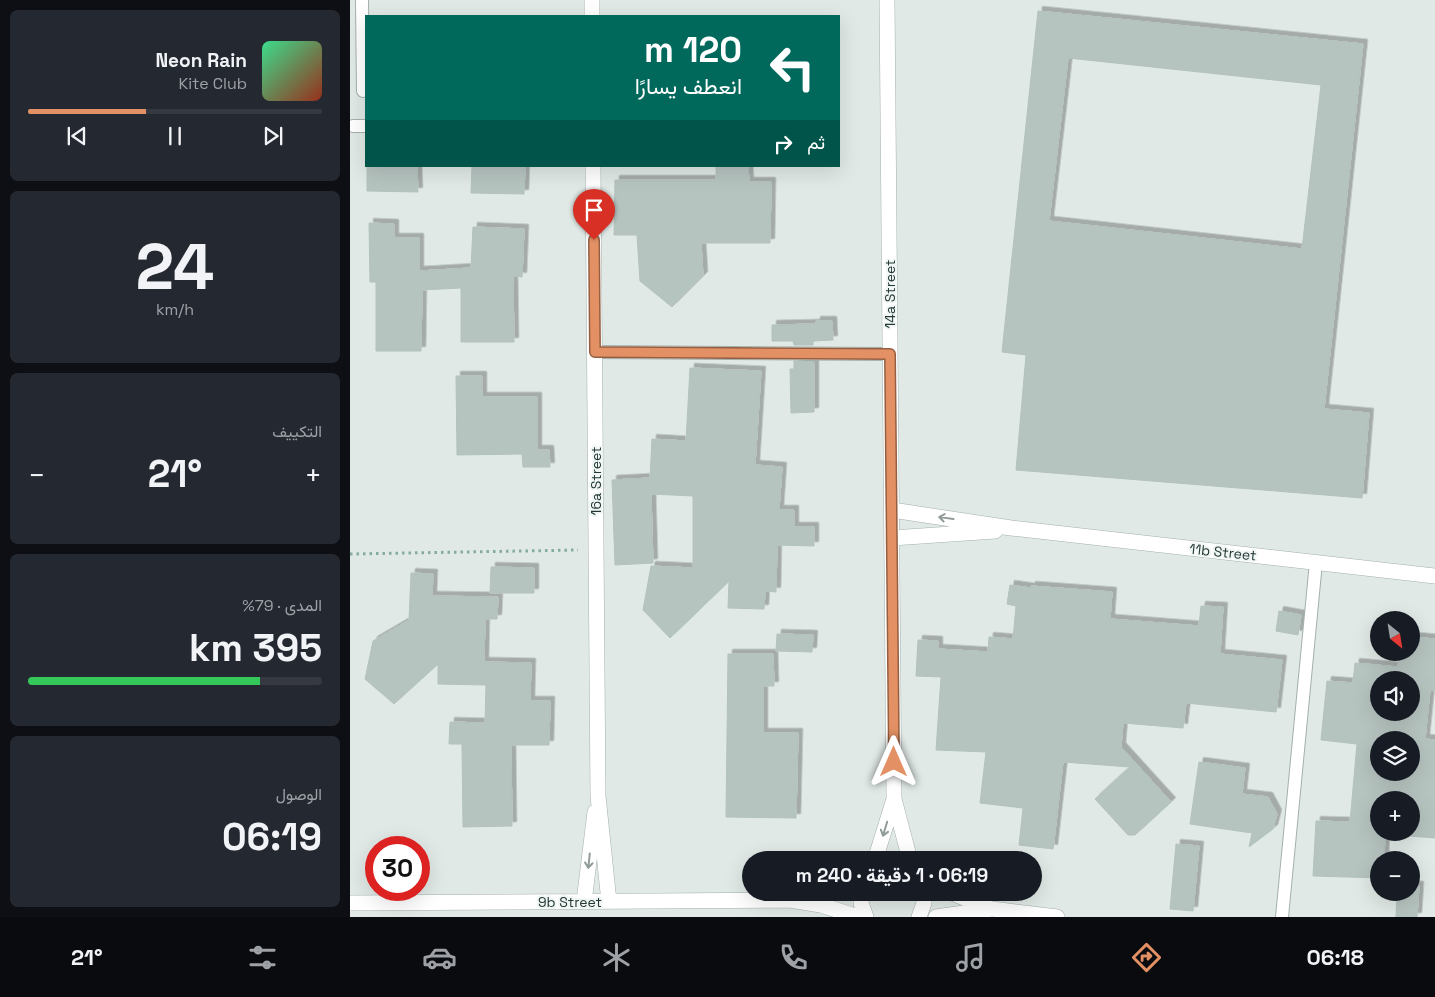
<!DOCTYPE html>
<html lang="ar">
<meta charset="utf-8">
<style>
:root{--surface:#171b24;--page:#242831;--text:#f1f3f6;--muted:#9ea1a6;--line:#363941;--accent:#e39164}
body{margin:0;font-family:"Space Grotesk",Vazirmatn,sans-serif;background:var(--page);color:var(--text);direction:rtl;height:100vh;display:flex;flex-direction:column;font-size:19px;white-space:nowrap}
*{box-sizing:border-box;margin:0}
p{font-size:16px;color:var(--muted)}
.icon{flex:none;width:28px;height:28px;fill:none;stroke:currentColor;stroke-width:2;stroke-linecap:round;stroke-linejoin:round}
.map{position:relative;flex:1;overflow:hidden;direction:ltr}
.drawer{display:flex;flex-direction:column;gap:10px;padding:10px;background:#0d0f14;width:350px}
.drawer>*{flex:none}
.guide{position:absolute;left:15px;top:15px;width:475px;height:152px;border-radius:0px;box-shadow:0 5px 20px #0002;direction:rtl;background:#00695c;color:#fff;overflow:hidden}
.needle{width:32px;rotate:150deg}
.buttons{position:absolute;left:1020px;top:611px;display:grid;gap:10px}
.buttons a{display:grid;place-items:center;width:50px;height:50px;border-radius:50%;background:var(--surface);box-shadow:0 5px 20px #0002;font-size:25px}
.speed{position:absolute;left:15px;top:836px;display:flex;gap:10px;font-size:25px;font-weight:700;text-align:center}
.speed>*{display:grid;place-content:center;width:65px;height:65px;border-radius:50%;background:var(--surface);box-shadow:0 5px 20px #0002;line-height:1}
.speed .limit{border:8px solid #d22;background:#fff;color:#111}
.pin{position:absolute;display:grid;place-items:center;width:42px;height:42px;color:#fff;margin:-51px -21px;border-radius:50% 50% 50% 0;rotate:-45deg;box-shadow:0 0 5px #0007}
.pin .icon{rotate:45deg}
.me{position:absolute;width:55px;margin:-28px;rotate:0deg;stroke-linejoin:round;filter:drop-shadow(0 0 4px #0008)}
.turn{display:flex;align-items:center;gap:18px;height:105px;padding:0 15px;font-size:22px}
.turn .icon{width:65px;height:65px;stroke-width:2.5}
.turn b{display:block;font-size:35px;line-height:42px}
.then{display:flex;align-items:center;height:48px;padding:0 15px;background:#0003;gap:10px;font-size:19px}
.big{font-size:38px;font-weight:700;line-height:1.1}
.drawer .widget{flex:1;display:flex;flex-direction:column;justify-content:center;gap:8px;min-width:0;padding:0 18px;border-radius:8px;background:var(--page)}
.drawer .dial{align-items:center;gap:0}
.dial b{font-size:65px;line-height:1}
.song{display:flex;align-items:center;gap:15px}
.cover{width:60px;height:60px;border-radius:8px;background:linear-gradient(135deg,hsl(150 70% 55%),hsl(10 70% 35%))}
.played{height:5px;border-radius:2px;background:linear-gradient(90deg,var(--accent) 40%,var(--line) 40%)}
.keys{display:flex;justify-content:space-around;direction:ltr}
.heat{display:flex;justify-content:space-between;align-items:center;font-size:28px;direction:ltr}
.charge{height:8px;border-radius:4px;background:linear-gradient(90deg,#34c759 79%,var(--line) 0)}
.trip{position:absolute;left:392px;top:851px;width:300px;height:50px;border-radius:25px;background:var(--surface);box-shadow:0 5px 20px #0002;font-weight:700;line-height:50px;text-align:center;direction:rtl}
.tab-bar{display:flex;height:80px;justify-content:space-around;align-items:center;background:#090b0e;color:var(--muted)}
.tab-bar .icon{width:35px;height:35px}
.tab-bar .current{color:var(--accent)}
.tab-bar b{font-size:22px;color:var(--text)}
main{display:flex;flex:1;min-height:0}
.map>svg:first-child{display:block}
.building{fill:#b6c4c0;stroke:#b3c2be;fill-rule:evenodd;filter:url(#shadow)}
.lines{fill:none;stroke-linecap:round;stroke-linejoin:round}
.lane-casing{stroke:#a4b0ad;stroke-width:14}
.street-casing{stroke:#a4b0ad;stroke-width:16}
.path{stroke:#84aaa2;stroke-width:3;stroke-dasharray:2.5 4;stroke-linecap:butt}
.lane{stroke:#fff;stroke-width:12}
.street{stroke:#fff;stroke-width:15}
.oneway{stroke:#919c9a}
.route-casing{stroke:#945e41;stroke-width:12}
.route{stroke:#e39164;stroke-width:9}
.labels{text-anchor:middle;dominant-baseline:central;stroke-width:4;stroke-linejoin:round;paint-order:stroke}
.street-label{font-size:14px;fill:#233835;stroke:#f0f6f4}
</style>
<main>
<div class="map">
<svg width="1085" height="917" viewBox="0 0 1085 917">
<defs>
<filter id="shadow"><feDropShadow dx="4.5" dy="-4.5" stdDeviation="0" flood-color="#0004"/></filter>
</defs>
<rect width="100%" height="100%" fill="#e0e9e6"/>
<path class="building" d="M 688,11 L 1013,44 L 974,409 L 1019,413 L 1012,498 L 666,470 L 676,355 L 652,352 ZM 718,58 L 971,85 L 952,249 L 699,221 Z
M 17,166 L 67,166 L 68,192 L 17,191 Z
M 122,166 L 175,166 L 174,194 L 121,193 Z
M 366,166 L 398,166 L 399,182 L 421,182 L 420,243 L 351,243 L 353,276 L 322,307 L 290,281 L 287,235 L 264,235 L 265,180 L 366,180 Z
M 19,223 L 44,224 L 44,238 L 69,238 L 69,271 L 121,268 L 123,227 L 174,229 L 172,277 L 163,276 L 164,342 L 111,342 L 111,288 L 72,290 L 71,351 L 26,351 L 26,282 L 20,282 Z
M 466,321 L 482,321 L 483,340 L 463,341 L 463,345 L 444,345 L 443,341 L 422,341 L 422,325 L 466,324 Z
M 444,361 L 464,362 L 464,412 L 441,413 L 440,369 L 444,369 Z
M 340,368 L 411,371 L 405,465 L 432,467 L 429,510 L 444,510 L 444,527 L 464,527 L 464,546 L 427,545 L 426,592 L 415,591 L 414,609 L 378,608 L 379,581 L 320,638 L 293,610 L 301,566 L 343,568 L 343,496 L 301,494 L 303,563 L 265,565 L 262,480 L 300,478 L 302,439 L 336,441 Z
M 106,376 L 132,376 L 132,397 L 187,397 L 187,450 L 199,450 L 200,467 L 173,467 L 172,454 L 107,455 Z
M 141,567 L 184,568 L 184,593 L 140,593 Z
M 61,573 L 83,574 L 82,596 L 148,597 L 147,619 L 135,619 L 134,662 L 181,663 L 180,701 L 200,701 L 199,745 L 161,745 L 162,826 L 113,827 L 112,744 L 99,744 L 100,722 L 135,723 L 136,685 L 88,684 L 88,664 L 44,704 L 15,679 L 23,641 L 59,620 Z
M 660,585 L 681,588 L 681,586 L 762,592 L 760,619 L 849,626 L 851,606 L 873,607 L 870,654 L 932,660 L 926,712 L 836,703 L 833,728 L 773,723 L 771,747 L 821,802 L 785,835 L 778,835 L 745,799 L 780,767 L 713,762 L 703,849 L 669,845 L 673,808 L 630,803 L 636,752 L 586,750 L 591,677 L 566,676 L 568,640 L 588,641 L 588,649 L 638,652 L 639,637 L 663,639 L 666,606 L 657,604 Z
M 929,611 L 951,615 L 948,635 L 926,631 Z
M 427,634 L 463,635 L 462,652 L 426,651 Z
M 1061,637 L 1085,639 L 1085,691 L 1080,690 L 1075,739 L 1085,740 L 1085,838 L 1035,834 L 1034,860 L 1029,860 L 1029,878 L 963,876 L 966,821 L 1000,822 L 1007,744 L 971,740 L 977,681 L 1003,683 L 1005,663 L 1048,667 L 1050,652 L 1061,652 ZM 1029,680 L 1061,680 L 1061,712 L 1029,712 ZM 1029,740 L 1061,740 L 1061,772 L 1029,772 ZM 1029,800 L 1061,800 L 1061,832 L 1029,832 Z
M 378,654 L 423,654 L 424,686 L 413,686 L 413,733 L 448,733 L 446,818 L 376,817 Z
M 849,762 L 895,768 L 892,794 L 918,797 L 927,814 L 923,829 L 899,847 L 902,833 L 840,824 Z
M 826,844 L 849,846 L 843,911 L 820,909 Z
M 1061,886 L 1069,886 L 1067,917 L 1046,917 L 1047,892 L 1061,892 Z"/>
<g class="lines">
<defs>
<path id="lane" d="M 12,0 L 13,91
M 3,126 L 16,126
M 245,352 L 540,354
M 932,917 L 966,562"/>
<path id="street" d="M 242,0 L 242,16
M 537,0 L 544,799 L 560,860
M 243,166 L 248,796 L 259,902
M 542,510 L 661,528 L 1085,576
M 542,538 L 645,531
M 525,860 L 544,799
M 512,892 L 511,903 L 516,917
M 600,892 L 641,909
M 446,899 L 470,892
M 234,902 L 245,812
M 0,903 L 440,900 L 471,905 L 508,917
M 569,917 L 574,903 L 574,892
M 586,917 L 642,909 L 707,917"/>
</defs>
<use href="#lane" class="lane-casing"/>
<use href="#street" class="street-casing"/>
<path class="path" d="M 0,554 L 228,550"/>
<use href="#lane" class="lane"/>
<use href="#street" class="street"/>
</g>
<defs><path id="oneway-shaft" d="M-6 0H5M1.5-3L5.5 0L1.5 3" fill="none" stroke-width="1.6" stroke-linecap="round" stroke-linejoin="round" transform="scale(1.25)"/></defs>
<g class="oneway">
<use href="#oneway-shaft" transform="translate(596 518) rotate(-172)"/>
<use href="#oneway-shaft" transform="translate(535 829) rotate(107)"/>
<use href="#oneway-shaft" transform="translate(239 861) rotate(96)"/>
</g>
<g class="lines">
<defs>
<path id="route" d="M 244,240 L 245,352 L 540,354 L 544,762"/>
</defs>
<use href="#route" class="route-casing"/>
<use href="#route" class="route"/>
</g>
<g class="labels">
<g class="street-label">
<text transform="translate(540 294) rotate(-90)">14a Street</text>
<text transform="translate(246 481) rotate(-90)">16a Street</text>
<text transform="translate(873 552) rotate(6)">11b Street</text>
<text x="220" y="902">9b Street</text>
</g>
</g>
</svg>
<div class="buttons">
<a><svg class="needle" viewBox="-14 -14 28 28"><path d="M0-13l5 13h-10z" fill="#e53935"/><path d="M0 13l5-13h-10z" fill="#9ea1a6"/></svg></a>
<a><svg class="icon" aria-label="sound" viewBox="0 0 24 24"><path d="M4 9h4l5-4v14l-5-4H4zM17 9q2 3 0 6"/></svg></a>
<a><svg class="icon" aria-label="layers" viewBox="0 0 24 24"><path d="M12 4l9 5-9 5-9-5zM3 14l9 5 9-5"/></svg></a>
<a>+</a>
<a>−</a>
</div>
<div class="speed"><div class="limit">30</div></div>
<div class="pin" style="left:244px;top:240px;background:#d93025"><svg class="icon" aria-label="arrive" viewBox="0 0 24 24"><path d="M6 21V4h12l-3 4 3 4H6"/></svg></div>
<svg class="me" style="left:544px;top:762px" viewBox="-20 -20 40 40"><path d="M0-17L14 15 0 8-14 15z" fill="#e39164" stroke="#fff" stroke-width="4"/></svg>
<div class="trip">06:19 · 1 دقيقة · 240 m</div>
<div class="guide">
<div class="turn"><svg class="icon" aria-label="left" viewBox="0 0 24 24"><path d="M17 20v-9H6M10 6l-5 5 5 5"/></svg><div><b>120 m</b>انعطف يسارًا</div></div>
<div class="then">ثم<svg class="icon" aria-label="right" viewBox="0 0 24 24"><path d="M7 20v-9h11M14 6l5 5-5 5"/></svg></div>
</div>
</div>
<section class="drawer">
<div class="widget">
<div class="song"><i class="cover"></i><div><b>Neon Rain</b><p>Kite Club</p></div></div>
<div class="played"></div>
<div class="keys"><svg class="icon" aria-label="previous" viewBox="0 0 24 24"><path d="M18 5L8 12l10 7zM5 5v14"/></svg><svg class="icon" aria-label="pause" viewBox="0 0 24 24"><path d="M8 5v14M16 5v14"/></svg><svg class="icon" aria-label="next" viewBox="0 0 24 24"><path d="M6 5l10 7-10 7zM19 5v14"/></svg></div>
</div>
<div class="widget dial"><b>24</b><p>km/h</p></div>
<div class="widget"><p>التكييف</p>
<div class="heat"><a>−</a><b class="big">21°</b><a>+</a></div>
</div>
<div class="widget"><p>المدى · 79%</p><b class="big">395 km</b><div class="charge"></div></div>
<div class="widget"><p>الوصول</p><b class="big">06:19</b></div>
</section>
</main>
<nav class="tab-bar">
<b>06:18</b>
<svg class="icon current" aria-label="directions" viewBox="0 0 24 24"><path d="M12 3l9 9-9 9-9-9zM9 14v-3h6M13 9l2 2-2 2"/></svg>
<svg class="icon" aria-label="music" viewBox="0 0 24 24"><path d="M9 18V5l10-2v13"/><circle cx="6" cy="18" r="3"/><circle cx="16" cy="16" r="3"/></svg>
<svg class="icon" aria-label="phone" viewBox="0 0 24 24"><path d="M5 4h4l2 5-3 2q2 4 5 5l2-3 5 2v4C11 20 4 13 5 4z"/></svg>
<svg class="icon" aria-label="climate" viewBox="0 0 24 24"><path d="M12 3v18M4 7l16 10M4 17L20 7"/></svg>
<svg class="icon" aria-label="car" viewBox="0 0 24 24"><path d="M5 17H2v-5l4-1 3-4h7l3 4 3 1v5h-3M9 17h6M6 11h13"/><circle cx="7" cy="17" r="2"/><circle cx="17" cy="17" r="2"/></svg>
<svg class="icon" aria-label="filters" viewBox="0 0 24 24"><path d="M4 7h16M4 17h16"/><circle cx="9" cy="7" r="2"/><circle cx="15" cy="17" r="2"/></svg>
<b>21°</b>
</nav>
